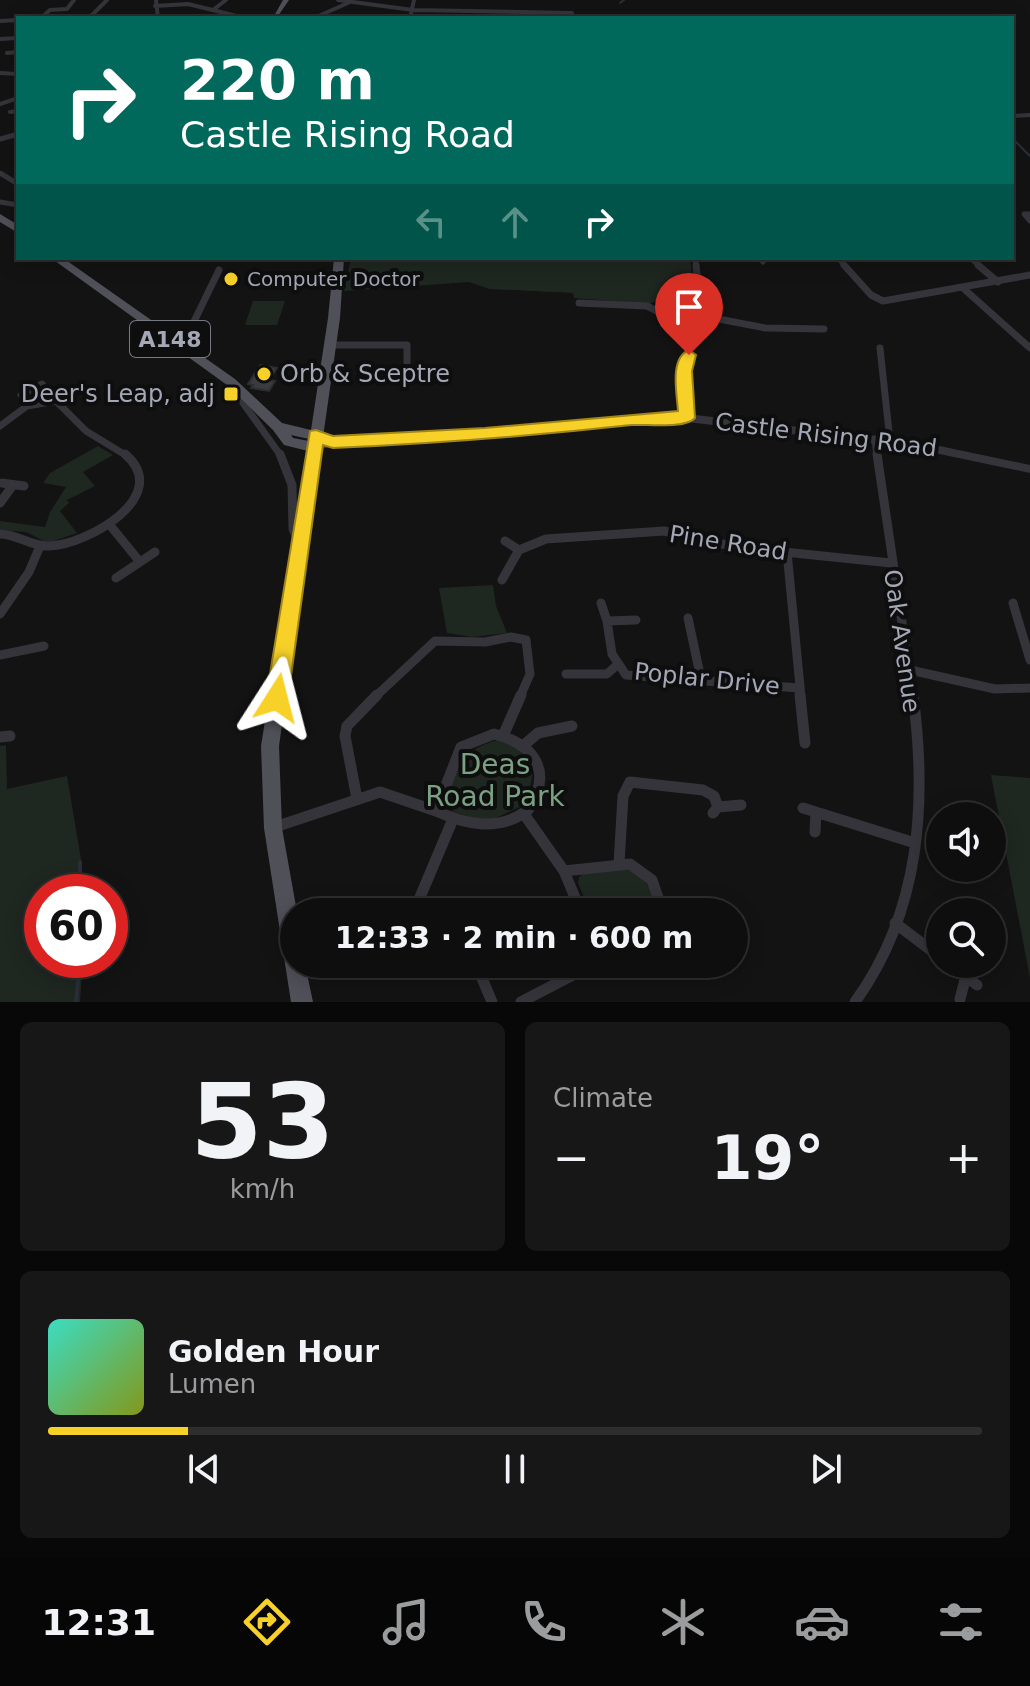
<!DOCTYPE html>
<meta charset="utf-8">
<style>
:root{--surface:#0e0e0f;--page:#171718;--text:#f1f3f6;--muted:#9b9c9e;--line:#2e2e2f;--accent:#f7d028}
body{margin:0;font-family:"DejaVu Sans",sans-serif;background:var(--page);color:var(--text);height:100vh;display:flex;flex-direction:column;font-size:30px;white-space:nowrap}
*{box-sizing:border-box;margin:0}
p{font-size:26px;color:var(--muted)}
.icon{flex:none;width:44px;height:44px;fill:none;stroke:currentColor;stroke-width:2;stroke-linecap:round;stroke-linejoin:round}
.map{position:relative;height:1002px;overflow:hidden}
.sheet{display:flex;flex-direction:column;gap:20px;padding:20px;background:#080808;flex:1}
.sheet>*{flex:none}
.banner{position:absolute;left:16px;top:16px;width:998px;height:244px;border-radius:0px;box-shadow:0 4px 20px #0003,0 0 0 2px var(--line);background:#00695c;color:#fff;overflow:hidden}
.buttons{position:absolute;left:926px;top:802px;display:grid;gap:16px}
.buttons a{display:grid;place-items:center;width:80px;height:80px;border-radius:50%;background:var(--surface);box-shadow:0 4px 20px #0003,0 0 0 2px var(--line);font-size:40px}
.speed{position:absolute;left:24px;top:874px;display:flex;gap:16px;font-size:40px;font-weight:700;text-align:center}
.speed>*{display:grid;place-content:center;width:104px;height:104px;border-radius:50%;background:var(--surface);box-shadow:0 4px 20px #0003,0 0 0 2px var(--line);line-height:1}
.speed .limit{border:12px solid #d22;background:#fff;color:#111}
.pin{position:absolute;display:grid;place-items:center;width:68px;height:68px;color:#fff;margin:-82px -34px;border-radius:50% 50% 50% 0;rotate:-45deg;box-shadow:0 0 8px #0007}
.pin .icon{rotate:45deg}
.me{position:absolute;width:88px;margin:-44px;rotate:9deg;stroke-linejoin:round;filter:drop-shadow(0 0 6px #0008)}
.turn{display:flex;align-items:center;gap:28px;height:168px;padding:0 32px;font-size:36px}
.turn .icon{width:104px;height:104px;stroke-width:2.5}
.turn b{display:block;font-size:56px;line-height:68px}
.lanes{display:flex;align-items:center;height:76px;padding:0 32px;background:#0003;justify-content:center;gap:40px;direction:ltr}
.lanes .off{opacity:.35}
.big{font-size:60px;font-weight:800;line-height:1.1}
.sheet .card{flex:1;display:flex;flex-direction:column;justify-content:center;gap:12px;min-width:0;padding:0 28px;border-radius:12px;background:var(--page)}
.sheet .dial{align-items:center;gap:0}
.dial b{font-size:104px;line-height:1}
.song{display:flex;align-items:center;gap:24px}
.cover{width:96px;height:96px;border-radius:12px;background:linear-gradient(135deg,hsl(170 70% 55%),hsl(70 70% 35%))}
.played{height:8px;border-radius:4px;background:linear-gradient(90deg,var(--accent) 15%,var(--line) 15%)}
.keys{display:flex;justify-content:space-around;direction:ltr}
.heat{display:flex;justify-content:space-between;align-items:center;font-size:44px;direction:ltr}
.sheet .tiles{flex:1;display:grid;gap:20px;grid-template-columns:1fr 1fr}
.card:last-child{grid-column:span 2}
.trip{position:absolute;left:280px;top:898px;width:468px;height:80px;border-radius:40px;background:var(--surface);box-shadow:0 4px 20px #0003,0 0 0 2px var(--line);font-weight:800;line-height:80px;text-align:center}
.menu{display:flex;height:128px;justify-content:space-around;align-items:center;background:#060606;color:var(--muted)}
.menu .icon{width:56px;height:56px}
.menu .on{color:var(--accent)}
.menu b{font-size:36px;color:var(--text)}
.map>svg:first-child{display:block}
.green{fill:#1f2721}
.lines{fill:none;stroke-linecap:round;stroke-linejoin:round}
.stream-far1{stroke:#292f39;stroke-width:2}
.stream{stroke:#292f39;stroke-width:4}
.building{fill:#3a3b3f;stroke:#2d2d31;stroke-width:2}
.minor-far4{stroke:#34343a;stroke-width:4}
.minor-far3{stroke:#34343a;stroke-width:5}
.minor-far2{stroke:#34343a;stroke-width:7}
.minor-far1{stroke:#34343a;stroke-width:9}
.minor{stroke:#34343a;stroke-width:11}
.tertiary{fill:#34343a;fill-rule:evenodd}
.primary{fill:#505059;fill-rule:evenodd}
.route{fill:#f7d028;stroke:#a1871a;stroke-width:2}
.poi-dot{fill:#f7d028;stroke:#0e0e0f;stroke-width:3}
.labels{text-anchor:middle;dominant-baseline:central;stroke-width:8;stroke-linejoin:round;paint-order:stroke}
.far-poi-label{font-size:20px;fill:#a4a7b5;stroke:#0e0e0f;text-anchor:start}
.shield{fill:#0e0e0f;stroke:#777983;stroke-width:2}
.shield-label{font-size:22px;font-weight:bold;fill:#a4a7b5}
.poi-label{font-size:24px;fill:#a4a7b5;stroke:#0e0e0f;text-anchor:start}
.street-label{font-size:24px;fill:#a4a7b5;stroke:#0e0e0f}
.near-park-label{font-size:28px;fill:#7aa182;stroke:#0e0e0f}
</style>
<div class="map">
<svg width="1030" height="1002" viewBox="0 0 1030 1002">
<rect width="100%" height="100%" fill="#131314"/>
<path class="green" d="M 351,258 L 690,258 L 695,299 L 668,296 L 649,304 L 574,298 L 573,293 L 490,289 L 469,282 L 344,291 Z
M 253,301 L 285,301 L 277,325 L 245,325 Z
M 98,446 L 113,455 L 83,472 L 95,486 L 67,500 L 69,503 L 60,511 L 77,533 L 48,543 L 26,532 L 0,530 L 0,521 L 45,527 L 50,512 L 66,487 L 43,483 L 50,473 Z
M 493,585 L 496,606 L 507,633 L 472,637 L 447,633 L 439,588 Z
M 499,740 C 535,754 539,770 523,805 L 486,823 L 452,811 L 445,802 C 458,770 461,748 499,740 Z
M 6,745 L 7,789 L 67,776 L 81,859 L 82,892 L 42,892 L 42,960 L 83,960 L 80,1002 L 0,1002 L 0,746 Z
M 991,775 L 1030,778 L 1030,978 Z
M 629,868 L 648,884 L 658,912 L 590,912 L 578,883 L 579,877 L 585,873 Z"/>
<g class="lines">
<path class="stream-far1" d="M 620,3 L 624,0
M 1012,138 L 1030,156"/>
<path class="stream" d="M 80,862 L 80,892
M 76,1002 L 80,960"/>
</g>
<path class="building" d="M 260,365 L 277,368 L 269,380 L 275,381 L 269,391 L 251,388 L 253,385 L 248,384 Z"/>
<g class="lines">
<path class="minor-far4" d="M 156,0 L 158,18
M 338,0 L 413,10 L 572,13
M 155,6 L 188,4 L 245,18
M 213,10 L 226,0
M 41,18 L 50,10 L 67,9 L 74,0
M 89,18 L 107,0
M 314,18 L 348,3
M 410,18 L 414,0
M 0,21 L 18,20
M 0,39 L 18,38
M 7,53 L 18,52
M 0,73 L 18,74
M 0,104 L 18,98
M 10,112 L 18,111"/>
<path class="minor-far3" d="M 0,139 L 18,134
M 0,173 L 18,184
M 0,202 L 18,205
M 1030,214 L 1024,214 L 1030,221
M 695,258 L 696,267
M 759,258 L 763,262
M 838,258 L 846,267
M 970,258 L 981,267"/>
<path class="minor-far2" d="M 844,265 L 871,295 L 883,301 L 1030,275
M 978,265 L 998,282
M 963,288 L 1030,348
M 579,303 L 647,306 L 667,316 L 697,320
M 698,315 L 765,328 L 824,329
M 176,344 L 187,336 L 219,270
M 328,345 L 407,345 L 407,363
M 880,348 L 890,441
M 243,394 L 243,403 L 281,456
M 21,395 L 42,384 L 46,390 L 44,401
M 687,418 L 684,371 L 700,302 L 696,265
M 0,426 L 27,406 L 56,401 L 86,431 L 127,456
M 875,439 L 877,456"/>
<path class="minor-far1" d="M 280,454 L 292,485 L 293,529 L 299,543
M 877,454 L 913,697
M 2,483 L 24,486
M 0,503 L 13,485
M 109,524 L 140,562
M 0,534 C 17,534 32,547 49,546 C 87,545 174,496 125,454
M 505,541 L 519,550
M 787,552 L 801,697
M 116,578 L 155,552
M 502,580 L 519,550 L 546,539 L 664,531 L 736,547 L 891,563
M 601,603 L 607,621
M 1013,603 L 1030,660
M 0,614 L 29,572 L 40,546
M 688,618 L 701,679
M 636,620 L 607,621 L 612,654 L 626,675 L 799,688
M 0,655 L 44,646
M 910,670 L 995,689 L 1030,688
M 566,674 L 607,674 L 617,665
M 375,697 L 435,641 L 485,642 L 511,637 L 526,640 L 530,674 L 520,697"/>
<path class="minor" d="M 800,695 L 805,743
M 494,734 C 534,744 554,771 528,810 C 499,832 467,825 436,811 L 461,747 Z
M 503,736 L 521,695
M 0,737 L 10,736
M 524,745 L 538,733 L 572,726
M 357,799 L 345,736 L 347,726 L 377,695
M 803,808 L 915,843
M 713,813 L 718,807 L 741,805
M 524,814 L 564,871 L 581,912
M 275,827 L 380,792 L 436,811
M 815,832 L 816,812
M 619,864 L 623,796 L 630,782 L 703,790 L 714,796 L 718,807
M 564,871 L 630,864 L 652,880 L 663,912
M 418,902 L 439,912
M 397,912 L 418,902 L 453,819
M 895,923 L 940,957
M 476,964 L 492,1002
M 613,964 L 636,967 L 640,964
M 950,964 L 977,985
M 960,999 L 966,976
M 521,1002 L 594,964
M 855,1002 C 921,911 927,802 913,695"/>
<path class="tertiary" d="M 1030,113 L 1030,117 L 1012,118 L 1012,114 Z
M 656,413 L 687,414 L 911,440 L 1030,465 L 1030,473 L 911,448 L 687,422 L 656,421 L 485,438 L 333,446 L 313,451 L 308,447 L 309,444 L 333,438 L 485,430 Z"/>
<path class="primary" d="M 283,0 L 289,0 L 278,16 L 274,16 Z
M 0,214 L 18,225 L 18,233 L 0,222 Z
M 51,258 L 63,258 L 235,379 L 282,423 L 311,430 L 328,318 L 334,258 L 344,258 L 340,318 L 279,746 L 282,828 L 297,912 L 294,912 L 294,964 L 305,964 L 313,1002 L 291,1002 L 264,828 L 261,746 L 308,451 L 284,445 L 273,430 L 227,385 ZM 291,435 L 309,439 L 309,441 L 293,438 Z"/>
</g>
<path class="route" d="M 689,350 L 696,355 L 692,371 L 695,418 C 686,429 646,424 631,425 C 531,436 432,444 333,448 L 323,445 L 288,698 L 284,705 L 277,709 L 269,705 L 266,698 L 310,431 L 316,430 L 333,436 L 485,428 L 678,411 C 677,394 669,358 689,350 Z"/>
<g class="poi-dot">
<circle cx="231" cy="279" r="8"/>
<circle cx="264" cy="374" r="8"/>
<rect x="223" y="386" width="16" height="16" rx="4"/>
</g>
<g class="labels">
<g class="far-poi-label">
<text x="247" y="279">Computer Doctor</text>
</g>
<rect class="shield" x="130" y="321" width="80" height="36" rx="6"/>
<g class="shield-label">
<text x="170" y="339">A148</text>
</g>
<g class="poi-label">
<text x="280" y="374">Orb &amp; Sceptre</text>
<text x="215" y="394" text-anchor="end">Deer's Leap, adj</text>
</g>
<g class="street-label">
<text transform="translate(826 435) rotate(7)">Castle Rising Road</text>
<text transform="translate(728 543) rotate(9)">Pine Road</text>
<text transform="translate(902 641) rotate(82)">Oak Avenue</text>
<text transform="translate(707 679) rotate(6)">Poplar Drive</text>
</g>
<g class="near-park-label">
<text x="495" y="764">Deas<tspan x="495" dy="32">Road Park</tspan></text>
</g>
</g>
</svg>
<div class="buttons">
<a><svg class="icon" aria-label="sound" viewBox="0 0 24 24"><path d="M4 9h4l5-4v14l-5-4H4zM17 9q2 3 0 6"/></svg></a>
<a><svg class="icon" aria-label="search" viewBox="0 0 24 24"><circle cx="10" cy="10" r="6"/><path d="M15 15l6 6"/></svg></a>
</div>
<div class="speed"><div class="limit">60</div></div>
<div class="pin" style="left:689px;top:355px;background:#d93025"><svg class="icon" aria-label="arrive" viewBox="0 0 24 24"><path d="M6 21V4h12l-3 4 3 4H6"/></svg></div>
<svg class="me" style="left:277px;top:698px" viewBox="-20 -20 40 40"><path d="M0-17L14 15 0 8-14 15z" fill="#f7d028" stroke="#fff" stroke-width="4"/></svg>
<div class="trip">12:33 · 2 min · 600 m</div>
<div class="banner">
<div class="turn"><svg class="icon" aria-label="right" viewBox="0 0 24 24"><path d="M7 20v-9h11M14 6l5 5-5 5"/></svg><div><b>220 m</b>Castle Rising Road</div></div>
<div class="lanes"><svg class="icon off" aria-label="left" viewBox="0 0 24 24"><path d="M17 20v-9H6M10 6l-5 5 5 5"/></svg><svg class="icon off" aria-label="ahead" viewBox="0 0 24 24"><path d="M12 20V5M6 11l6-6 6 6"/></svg><svg class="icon" aria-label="right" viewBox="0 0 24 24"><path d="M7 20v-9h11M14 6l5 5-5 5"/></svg></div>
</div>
</div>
<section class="sheet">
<div class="tiles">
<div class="card dial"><b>53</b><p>km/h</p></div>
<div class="card"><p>Climate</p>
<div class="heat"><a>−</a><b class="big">19°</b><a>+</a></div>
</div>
<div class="card">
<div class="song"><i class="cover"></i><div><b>Golden Hour</b><p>Lumen</p></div></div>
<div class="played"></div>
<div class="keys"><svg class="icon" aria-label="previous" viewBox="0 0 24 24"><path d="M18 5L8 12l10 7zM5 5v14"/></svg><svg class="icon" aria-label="pause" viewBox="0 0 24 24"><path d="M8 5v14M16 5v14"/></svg><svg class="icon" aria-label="next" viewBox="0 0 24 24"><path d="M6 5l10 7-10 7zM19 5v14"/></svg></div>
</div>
</div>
</section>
<nav class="menu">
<b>12:31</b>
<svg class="icon on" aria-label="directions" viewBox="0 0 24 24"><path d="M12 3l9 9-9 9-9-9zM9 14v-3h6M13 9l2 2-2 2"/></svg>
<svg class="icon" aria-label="music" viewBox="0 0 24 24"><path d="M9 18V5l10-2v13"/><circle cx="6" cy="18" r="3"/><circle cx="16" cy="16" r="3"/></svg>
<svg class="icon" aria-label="phone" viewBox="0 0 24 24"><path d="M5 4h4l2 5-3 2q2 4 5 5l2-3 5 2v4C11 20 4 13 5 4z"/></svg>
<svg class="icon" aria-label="climate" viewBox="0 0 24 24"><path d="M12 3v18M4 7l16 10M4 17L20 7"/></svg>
<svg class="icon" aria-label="car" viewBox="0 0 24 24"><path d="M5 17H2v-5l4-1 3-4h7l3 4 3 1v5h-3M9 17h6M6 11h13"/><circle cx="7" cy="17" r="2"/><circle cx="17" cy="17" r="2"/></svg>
<svg class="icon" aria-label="filters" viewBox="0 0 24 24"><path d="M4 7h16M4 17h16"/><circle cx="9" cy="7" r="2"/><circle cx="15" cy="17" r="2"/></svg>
</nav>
